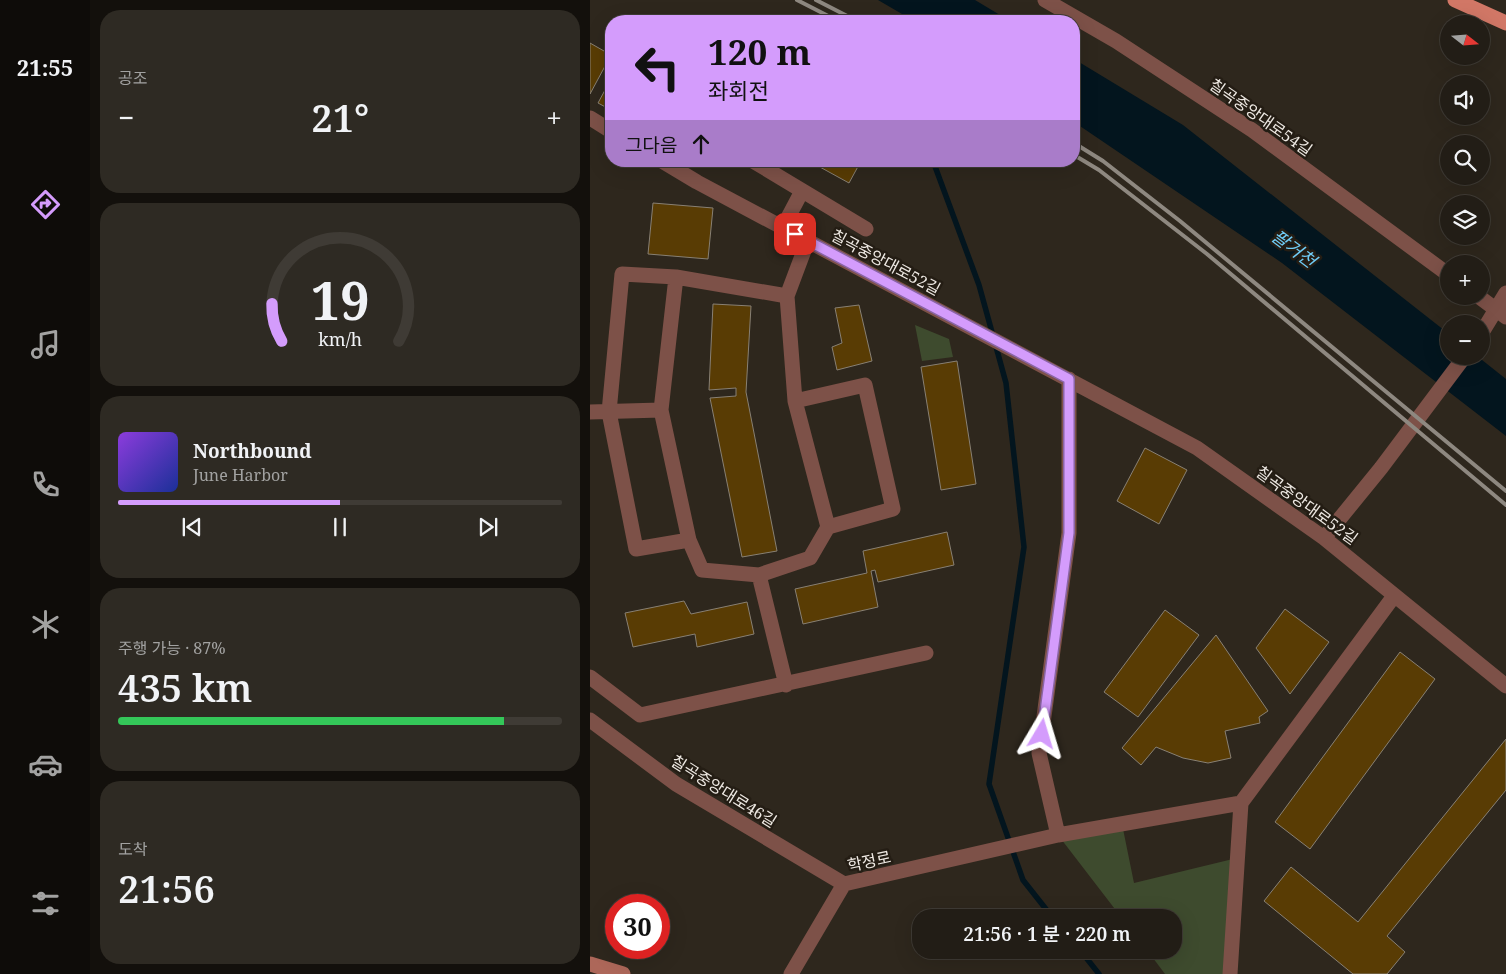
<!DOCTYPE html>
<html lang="ko">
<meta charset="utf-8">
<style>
:root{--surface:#221d16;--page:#2e2a23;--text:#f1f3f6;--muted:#a2a2a1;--line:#3f3b35;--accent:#d49cfc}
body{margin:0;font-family:"Noto Serif","Noto Sans KR",serif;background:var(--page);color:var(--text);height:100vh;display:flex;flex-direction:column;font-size:19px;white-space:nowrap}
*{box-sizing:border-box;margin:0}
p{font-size:16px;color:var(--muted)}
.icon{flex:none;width:28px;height:28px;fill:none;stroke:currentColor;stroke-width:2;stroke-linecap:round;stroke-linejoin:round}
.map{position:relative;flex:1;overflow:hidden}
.details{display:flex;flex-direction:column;gap:10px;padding:10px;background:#13100c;width:500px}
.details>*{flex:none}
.hud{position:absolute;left:15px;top:15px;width:475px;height:152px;border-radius:20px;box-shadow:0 5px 20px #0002,0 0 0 1px var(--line);background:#d49cfc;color:#111;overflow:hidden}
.needle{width:32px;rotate:107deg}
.fabs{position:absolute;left:850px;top:15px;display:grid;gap:10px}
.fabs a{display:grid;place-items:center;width:50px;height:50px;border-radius:50%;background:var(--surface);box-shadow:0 5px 20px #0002,0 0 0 1px var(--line);font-size:25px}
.speed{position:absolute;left:15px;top:894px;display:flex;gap:10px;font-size:25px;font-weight:700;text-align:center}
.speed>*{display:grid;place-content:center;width:65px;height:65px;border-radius:50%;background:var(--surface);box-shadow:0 5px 20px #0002,0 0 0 1px var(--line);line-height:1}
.speed .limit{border:8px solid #d22;background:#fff;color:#111}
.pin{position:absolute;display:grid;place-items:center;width:42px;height:42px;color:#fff;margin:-21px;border-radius:10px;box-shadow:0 2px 8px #0006}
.me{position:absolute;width:55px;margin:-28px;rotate:7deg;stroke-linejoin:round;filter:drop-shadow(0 0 4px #0008)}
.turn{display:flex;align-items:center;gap:18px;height:105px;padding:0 20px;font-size:22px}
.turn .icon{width:65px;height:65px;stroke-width:2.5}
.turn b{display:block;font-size:35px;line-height:42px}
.then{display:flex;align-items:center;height:48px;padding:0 20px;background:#0003;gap:10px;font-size:19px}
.big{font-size:38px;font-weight:600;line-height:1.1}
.details .tile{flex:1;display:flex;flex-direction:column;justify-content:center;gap:8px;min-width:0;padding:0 18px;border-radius:20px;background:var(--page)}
.details .dial{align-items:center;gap:0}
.dial svg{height:130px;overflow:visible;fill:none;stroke:var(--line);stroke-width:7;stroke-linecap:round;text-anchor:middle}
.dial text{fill:var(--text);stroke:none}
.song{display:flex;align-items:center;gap:15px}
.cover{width:60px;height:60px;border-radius:8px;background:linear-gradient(135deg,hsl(270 70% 55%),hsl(230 70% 35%))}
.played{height:5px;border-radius:2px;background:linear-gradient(90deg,var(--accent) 50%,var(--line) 50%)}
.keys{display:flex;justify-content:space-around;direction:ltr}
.heat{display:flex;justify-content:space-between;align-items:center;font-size:28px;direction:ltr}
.charge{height:8px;border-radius:4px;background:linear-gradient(90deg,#34c759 87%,var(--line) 0)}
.trip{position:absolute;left:322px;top:909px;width:270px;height:50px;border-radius:20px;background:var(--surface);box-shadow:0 5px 20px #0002,0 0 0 1px var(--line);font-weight:600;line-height:50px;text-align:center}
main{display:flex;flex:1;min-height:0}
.dock{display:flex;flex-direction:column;width:90px;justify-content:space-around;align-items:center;background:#0e0c09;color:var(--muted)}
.dock .icon{width:35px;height:35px}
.dock .selected{color:var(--accent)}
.dock b{font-size:22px;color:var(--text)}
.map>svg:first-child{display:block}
.green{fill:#3e4b2e}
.water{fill:#03151e}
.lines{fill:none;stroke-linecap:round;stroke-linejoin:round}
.stream{stroke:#03151e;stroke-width:5.5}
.building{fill:#593c04;stroke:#888074}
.street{stroke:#7d5148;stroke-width:15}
.secondary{stroke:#ad6759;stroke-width:15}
.primary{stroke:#d17766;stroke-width:15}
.rail{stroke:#8e8880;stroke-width:4}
.route-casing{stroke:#8a65a4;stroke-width:12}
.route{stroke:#d49cfc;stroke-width:9}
.labels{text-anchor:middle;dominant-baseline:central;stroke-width:5;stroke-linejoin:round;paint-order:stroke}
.street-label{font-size:16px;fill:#eee9e3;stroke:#241d14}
.water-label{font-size:18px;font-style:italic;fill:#6fccf6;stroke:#241d14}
</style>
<main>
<nav class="dock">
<b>21:55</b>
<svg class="icon selected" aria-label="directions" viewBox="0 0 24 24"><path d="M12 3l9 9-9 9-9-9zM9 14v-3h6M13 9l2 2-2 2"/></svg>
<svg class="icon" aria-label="music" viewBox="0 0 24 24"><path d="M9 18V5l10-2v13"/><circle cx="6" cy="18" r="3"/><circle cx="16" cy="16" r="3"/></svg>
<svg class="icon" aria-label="phone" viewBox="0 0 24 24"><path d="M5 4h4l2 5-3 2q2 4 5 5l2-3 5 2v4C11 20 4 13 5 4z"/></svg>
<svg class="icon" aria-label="climate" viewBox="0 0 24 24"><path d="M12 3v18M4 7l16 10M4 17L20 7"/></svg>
<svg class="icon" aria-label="car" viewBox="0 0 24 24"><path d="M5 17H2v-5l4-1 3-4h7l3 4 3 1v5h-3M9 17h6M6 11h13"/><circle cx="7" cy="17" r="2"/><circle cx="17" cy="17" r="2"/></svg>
<svg class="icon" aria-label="filters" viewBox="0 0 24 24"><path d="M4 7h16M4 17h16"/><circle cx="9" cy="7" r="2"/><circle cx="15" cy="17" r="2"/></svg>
</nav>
<section class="details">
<div class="tile"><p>공조</p>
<div class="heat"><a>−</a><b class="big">21°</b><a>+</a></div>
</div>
<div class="tile dial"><svg viewBox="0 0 100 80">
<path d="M14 69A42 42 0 1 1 86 69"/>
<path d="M14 69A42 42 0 0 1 8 46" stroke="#d49cfc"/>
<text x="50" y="56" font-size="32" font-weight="700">19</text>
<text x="50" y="72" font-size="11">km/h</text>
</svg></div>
<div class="tile">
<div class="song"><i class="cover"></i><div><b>Northbound</b><p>June Harbor</p></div></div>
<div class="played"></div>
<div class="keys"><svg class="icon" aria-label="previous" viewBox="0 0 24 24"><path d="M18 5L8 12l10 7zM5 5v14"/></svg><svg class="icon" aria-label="pause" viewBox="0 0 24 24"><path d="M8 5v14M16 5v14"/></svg><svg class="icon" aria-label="next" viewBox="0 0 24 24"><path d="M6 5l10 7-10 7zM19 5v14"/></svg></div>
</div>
<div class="tile"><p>주행 가능 · 87%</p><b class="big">435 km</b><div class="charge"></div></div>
<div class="tile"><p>도착</p><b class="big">21:56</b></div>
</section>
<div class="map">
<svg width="916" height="974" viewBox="0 0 916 974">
<rect width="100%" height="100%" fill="#2e271d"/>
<path class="green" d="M 325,325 L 359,339 L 363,357 L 332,361 Z
M 532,824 L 544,883 L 647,858 L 640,974 L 575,974 L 557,950 L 584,950 L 584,918 L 531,917 L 468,835 Z"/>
<path class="water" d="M 288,0 L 385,0 L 420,21 L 324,21 Z
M 484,59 L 593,125 L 859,334 L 859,356 L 887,356 L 916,379 L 916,436 L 692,263 L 484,122 Z"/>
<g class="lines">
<path class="stream" d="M 343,161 L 389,285 L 416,383 L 434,547 L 399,784 L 433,880 L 463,918
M 490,950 L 509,974"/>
</g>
<path class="building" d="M 0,43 L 21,55 L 0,94 Z
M 21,79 L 21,110 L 8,103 Z
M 219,161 L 271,161 L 259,183 Z
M 63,203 L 123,208 L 118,259 L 58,254 Z
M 123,304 L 161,306 L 156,392 L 187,551 L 152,557 L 120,398 L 146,396 L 146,388 L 119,390 Z
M 269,305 L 282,361 L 247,370 L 242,347 L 252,343 L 245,308 Z
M 367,361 L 386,484 L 351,490 L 331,367 Z
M 555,448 L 597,470 L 569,524 L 527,501 Z
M 357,532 L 364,565 L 288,582 L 285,570 L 281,571 L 288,607 L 213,624 L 205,589 L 277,573 L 273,551 Z
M 94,601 L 101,614 L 157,602 L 164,634 L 107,647 L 105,634 L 43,647 L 35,613 Z
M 695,609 L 739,642 L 700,694 L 666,648 Z
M 575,610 L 609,635 L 548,717 L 514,692 Z
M 626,635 L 678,711 L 669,717 L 670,723 L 635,731 L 641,758 L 618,763 L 593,758 L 566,747 L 551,765 L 532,748 Z
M 810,652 L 845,679 L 720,849 L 685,822 Z
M 916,739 L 916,790 L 797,936 L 815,952 L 797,974 L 763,974 L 674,901 L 701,867 L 768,922 Z"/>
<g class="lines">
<path class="street" d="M 455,0 L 526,41 L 662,130 L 859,275
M 0,118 L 21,131
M 72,161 L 107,182 L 607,448 L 734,538 L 916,686
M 163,161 L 276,229
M 193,227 L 212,191
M 86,277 L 71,410 L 99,540 L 46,549 L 19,412 L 32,274 L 86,277 L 197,296 L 218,240
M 197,296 L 205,401 L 238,527 L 303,509 L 275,385 L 205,401
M 888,296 L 916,317
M 891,334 L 916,293
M 0,412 L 71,410
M 734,538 L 791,468 L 875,356
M 99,540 L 112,570 L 169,575 L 220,558 L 238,527
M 169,575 L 196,685
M 0,677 L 50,715 L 336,653
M 0,720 L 86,784 L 254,884
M 468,835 L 449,753 L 479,533 L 479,379
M 201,974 L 254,884 L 468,835 L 651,803 L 804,596
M 640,974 L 651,803"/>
<path class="secondary" d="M 0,964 L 33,974"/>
<path class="primary" d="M 865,0 L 916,23"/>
<path class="rail" d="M 207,0 L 248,21
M 226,0 L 267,21
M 484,143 L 513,161 L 590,221 L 916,491
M 484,155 L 509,170 L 617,254 L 916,505"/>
</g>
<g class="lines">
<defs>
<path id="route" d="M 205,234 L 479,379 L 479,533 L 452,734"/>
</defs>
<use href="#route" class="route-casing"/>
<use href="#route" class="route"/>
</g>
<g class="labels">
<g class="street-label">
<text transform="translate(671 117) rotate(35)">칠곡중앙대로54길</text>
<text transform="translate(296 262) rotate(28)">칠곡중앙대로52길</text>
<text transform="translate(717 505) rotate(36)">칠곡중앙대로52길</text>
<text transform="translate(134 791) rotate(32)">칠곡중앙대로46길</text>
<text transform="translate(279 861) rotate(-12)">학정로</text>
</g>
<g class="water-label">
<text transform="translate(704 248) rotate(37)">팔거천</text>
</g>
</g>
</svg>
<div class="fabs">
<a><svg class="needle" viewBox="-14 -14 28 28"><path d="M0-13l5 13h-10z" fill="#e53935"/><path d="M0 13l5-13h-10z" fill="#a2a2a1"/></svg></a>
<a><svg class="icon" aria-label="sound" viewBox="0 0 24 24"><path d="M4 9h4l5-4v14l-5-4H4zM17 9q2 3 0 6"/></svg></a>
<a><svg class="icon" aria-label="search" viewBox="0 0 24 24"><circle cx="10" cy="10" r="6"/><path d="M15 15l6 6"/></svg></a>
<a><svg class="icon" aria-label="layers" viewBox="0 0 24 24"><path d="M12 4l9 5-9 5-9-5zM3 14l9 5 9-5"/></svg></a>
<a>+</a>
<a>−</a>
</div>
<div class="speed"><div class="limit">30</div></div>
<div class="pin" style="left:205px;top:234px;background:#d93025"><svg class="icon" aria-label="arrive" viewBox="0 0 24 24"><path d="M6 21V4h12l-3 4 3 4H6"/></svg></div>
<svg class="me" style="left:452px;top:734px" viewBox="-20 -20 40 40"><path d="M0-17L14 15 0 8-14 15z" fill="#d49cfc" stroke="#fff" stroke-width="4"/></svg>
<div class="trip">21:56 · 1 분 · 220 m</div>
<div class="hud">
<div class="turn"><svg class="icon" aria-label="left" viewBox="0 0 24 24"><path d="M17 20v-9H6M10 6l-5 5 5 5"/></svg><div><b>120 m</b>좌회전</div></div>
<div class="then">그다음<svg class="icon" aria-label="ahead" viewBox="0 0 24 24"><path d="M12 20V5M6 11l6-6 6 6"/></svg></div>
</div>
</div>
</main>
